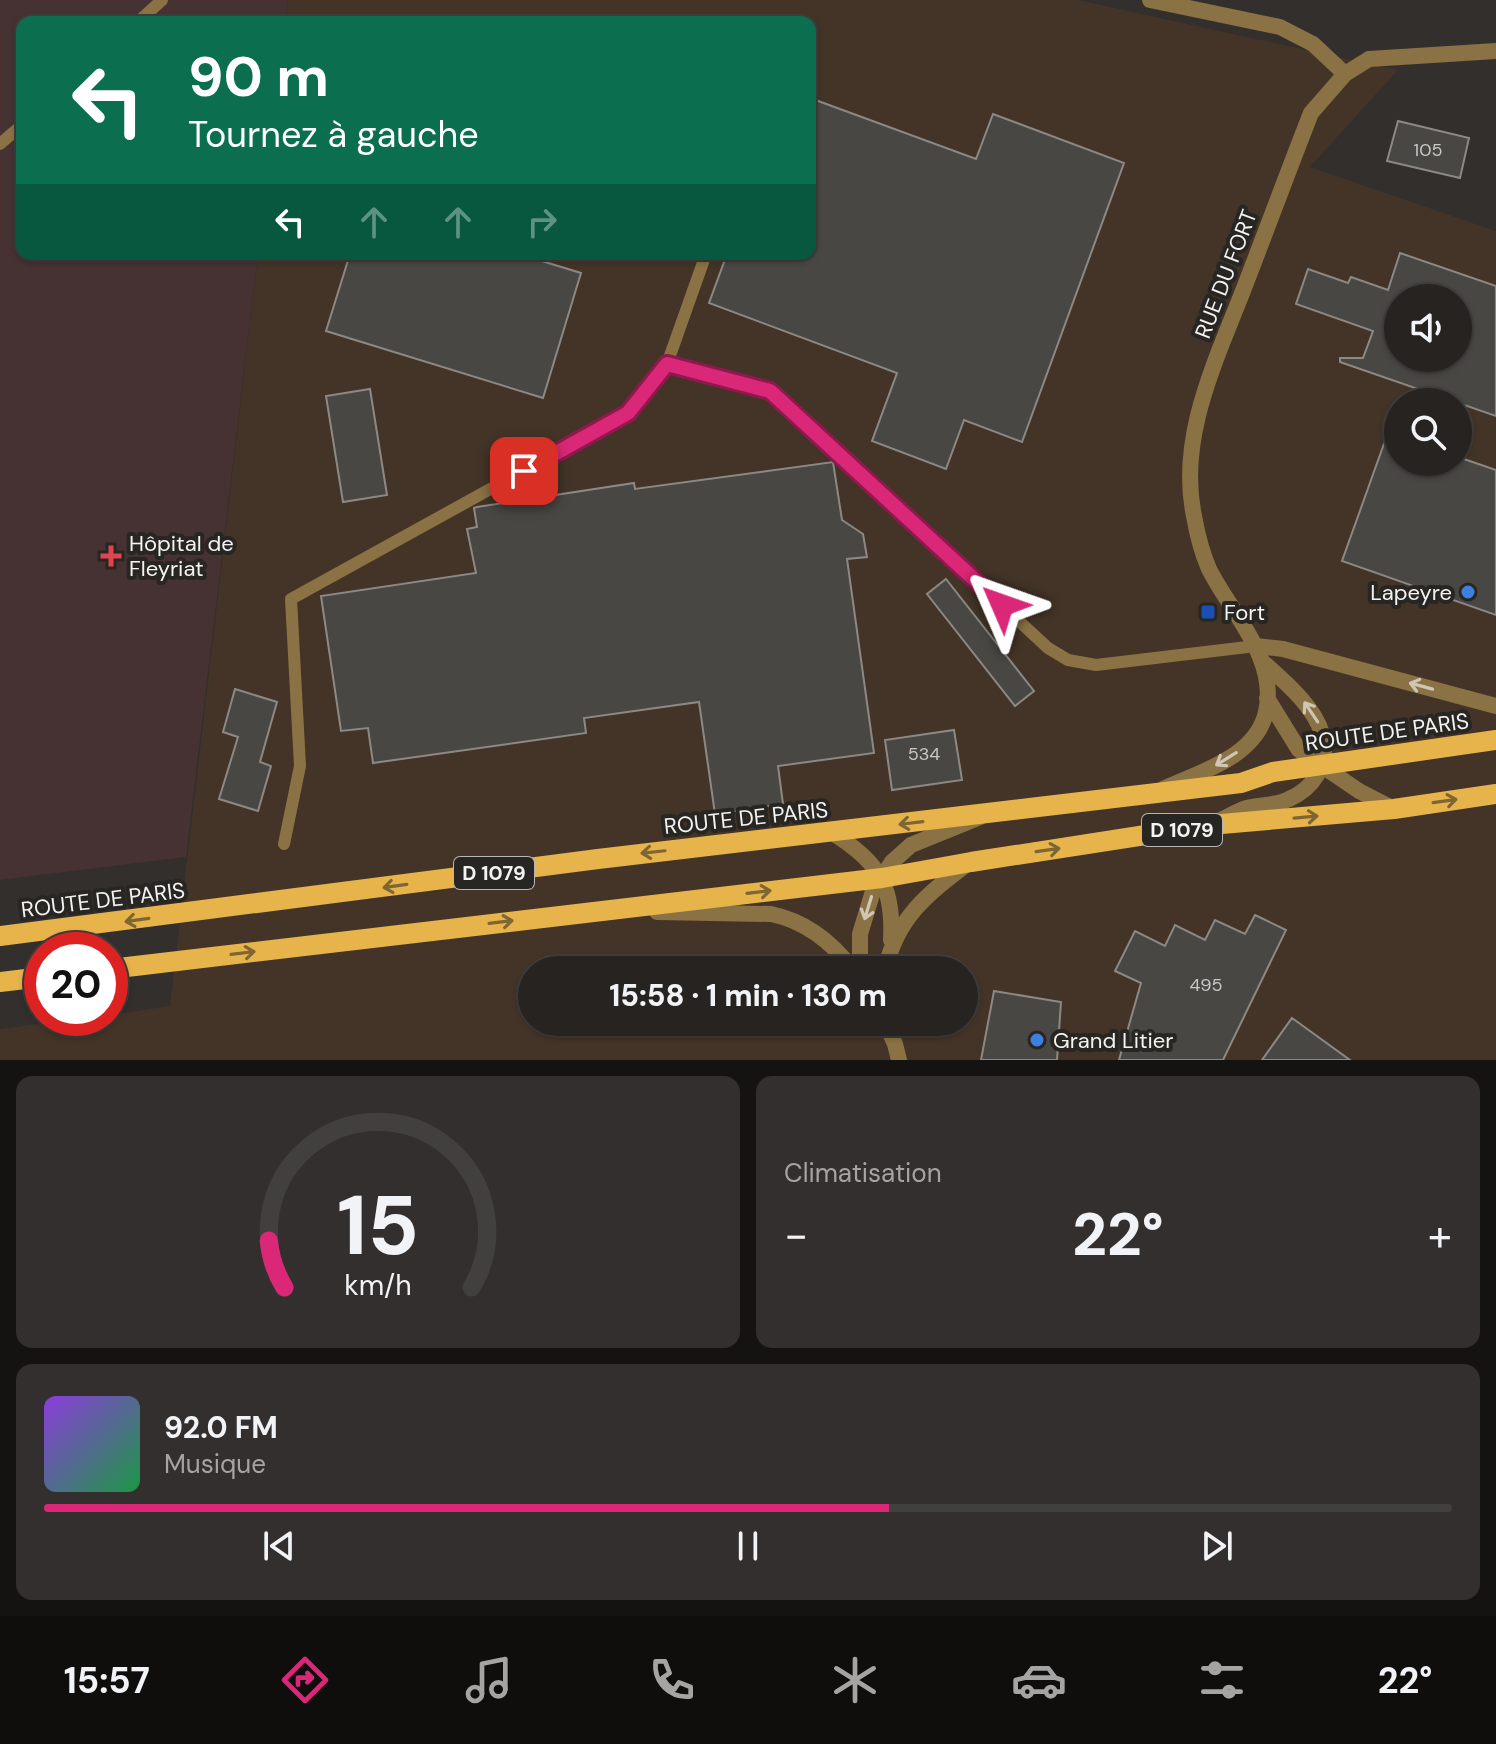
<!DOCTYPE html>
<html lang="fr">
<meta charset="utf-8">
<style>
:root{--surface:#262321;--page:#322f2e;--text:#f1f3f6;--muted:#a4a4a5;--line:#42403f;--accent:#db2777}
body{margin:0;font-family:"DM Sans",sans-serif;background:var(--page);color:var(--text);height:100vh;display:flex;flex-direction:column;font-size:30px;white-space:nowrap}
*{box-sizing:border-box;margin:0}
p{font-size:26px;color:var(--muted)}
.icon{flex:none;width:44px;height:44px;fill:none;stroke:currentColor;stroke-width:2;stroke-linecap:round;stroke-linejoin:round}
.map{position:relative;height:1060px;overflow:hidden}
.drawer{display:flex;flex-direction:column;gap:16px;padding:16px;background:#151312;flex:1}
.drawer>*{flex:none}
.guide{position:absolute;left:16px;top:16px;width:800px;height:244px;border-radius:16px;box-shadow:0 2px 6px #0004,0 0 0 2px var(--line);background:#0b6e4f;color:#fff;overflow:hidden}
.buttons{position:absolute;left:1384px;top:284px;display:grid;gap:16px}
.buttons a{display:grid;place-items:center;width:88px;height:88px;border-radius:50%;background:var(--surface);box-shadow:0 2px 6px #0004,0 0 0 2px var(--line);font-size:40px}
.speed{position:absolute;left:24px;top:932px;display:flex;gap:16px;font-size:40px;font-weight:700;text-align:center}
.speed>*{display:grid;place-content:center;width:104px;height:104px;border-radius:50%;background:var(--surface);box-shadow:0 2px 6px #0004,0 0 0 2px var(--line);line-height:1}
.speed .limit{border:12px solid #d22;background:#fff;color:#111}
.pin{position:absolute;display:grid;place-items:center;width:68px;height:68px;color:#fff;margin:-34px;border-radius:16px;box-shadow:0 4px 12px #0006}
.me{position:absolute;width:88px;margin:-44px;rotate:313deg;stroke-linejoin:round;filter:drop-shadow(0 0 6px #0008)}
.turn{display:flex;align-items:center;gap:28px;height:168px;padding:0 40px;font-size:36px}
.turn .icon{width:104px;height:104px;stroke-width:2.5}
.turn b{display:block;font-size:56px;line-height:68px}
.lanes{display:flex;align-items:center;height:76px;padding:0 40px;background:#0003;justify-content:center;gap:40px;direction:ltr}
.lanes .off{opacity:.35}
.big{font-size:60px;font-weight:800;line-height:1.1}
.drawer .tile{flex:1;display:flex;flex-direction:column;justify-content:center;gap:12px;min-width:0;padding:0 28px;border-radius:16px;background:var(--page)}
.drawer .dial{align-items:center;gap:0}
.dial svg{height:208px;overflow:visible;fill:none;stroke:var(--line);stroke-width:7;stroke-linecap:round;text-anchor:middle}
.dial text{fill:var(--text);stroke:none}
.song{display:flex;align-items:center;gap:24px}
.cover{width:96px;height:96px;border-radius:12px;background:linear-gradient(135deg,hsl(270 70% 55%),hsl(140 70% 35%))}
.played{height:8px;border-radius:4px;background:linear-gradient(90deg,var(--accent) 60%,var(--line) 60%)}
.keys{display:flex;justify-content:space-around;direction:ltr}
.heat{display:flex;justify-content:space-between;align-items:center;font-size:44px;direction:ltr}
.drawer .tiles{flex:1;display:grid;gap:16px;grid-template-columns:1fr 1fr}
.tile:last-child{grid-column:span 2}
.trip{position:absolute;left:518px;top:956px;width:460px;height:80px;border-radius:40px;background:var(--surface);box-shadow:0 2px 6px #0004,0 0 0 2px var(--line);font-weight:800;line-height:80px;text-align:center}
.menu{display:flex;height:128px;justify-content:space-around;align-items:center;background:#0f0e0d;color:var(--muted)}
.menu .icon{width:56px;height:56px}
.menu .current{color:var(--accent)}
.menu b{font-size:36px;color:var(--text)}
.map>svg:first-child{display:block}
.commercial{fill:#433427;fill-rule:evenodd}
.medical{fill:#463133}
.building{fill:#494743;stroke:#8c8985;stroke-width:2;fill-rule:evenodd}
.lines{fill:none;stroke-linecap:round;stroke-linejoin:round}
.lane{stroke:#8b7244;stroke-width:12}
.street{stroke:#8b7244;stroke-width:16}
.primary{stroke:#e6b44b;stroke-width:20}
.oneway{stroke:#cfc6b4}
.oneway2{stroke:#7d6634}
.route-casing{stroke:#8e194d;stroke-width:20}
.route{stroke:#db2777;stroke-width:14}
.health-dot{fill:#e0444e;stroke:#282622;stroke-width:3}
.shop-dot{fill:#3f7fe0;stroke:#282622;stroke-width:3}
.transit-dot{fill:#1a4fb4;stroke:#282622;stroke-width:3}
.labels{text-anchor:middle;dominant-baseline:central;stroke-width:8;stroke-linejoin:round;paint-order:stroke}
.number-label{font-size:18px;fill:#c9c8c6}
.shield{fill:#282622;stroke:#b7b6b3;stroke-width:2}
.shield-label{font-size:20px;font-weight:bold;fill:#f4f3f1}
.street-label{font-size:22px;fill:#f4f3f1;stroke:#282622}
.poi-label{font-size:22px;fill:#f4f3f1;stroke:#282622;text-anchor:start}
</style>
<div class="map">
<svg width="1496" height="1060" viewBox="0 0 1496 1060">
<rect width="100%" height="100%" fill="#322f2c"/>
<path class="commercial" d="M 288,0 L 1078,0 L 1398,70 L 1310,167 L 1496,231 L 1496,1060 L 0,1060 L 0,1029 L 84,1018 L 110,1018 L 110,1015 L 170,1006 L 258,254 L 810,254 L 810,22 L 285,22 ZM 1398,298 L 1458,298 L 1458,358 L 1398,358 ZM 1398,402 L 1458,402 L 1458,462 L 1398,462 ZM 532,970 L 964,970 L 964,1022 L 532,1022 Z"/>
<path class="medical" d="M 0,0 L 288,0 L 285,22 L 22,22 L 22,254 L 258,254 L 186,857 L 0,880 Z"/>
<path class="building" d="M 810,98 L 976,159 L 993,114 L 1124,163 L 1022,442 L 964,420 L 946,469 L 872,441 L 897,373 L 709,303 L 727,254 L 810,254 Z
M 1398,121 L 1469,138 L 1460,178 L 1387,161 Z
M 1400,253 L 1496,286 L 1496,416 L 1340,362 L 1340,358 L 1363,358 L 1373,331 L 1296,304 L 1308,269 L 1348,283 L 1351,277 L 1388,290 ZM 1398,298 L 1458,298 L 1458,358 L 1398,358 Z
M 350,254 L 519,254 L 581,273 L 543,398 L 326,331 Z
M 370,389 L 387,495 L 343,502 L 326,396 Z
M 1395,413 L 1398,414 L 1398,462 L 1458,462 L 1458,457 L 1496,470 L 1496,615 L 1342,561 Z
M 833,462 L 842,520 L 863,534 L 867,557 L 847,559 L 874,753 L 778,766 L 783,804 L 715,814 L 699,702 L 584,718 L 586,733 L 373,763 L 368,728 L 341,731 L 321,596 L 476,573 L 467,529 L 477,527 L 474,508 L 477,507 L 634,483 L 635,489 Z
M 946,579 L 1034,691 L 1015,706 L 927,594 Z
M 235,689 L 277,702 L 260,762 L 271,766 L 258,811 L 219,799 L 238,737 L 223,732 Z
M 954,730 L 962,780 L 892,790 L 885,740 Z
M 1255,915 L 1286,930 L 1223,1060 L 1119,1060 L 1141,983 L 1115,971 L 1135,931 L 1165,946 L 1175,925 L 1205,940 L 1215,920 L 1245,934 Z
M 994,991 L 1061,1002 L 1057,1060 L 981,1060 Z
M 1292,1018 L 1350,1060 L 1262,1060 Z"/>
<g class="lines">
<path class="lane" d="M 138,22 L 162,0
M 0,144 L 22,125
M 667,364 L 706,254
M 284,844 L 300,766 L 291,599 L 628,413 L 667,364 L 770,391 L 1048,648 L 1068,660 L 1096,665 L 1256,646"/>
<path class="street" d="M 1150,0 L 1280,27 L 1313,44 L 1345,74
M 1256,646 L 1283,649 L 1496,706
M 1267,698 L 1299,750 L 1359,791 L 1394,809
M 1163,789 C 1200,772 1256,757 1266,712 C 1278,658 1231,613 1209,569 C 1202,553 1197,533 1194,516 C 1177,435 1218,357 1246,283 C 1268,226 1289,169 1311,113 L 1345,74 L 1369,59 L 1496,51
M 1219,821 C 1228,817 1237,811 1247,808 C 1261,804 1276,806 1289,799 C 1301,794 1311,785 1317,775 C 1343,728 1293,690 1263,662
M 831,832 C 878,861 894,885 891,940
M 657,912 L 771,914 C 805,921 832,942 853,970
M 860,970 L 860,934 L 873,891 L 892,862 L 911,845 L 980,817
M 885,970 C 897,918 926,895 967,864
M 885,1022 L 895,1044 L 899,1060"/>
<path class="primary" d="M 0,936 L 598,859 L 1241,783 L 1273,772 L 1496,740
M 110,969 L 882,878 L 971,862 L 1210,825 L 1394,809 L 1496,794
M 0,982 L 42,977"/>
</g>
<defs><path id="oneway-shaft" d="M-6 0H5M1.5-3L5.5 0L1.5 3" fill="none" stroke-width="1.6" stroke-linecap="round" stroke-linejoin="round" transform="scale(2)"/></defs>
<g class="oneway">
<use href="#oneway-shaft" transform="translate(1421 686) rotate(-165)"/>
<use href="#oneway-shaft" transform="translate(1311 712) rotate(-124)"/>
<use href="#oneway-shaft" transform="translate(1226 759) rotate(148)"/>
<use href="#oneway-shaft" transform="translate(868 908) rotate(107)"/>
</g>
<g class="oneway2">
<use href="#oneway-shaft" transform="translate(1445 801) rotate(-8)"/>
<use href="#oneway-shaft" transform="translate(1306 817) rotate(-5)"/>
<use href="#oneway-shaft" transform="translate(911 823) rotate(173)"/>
<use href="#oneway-shaft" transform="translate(1048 850) rotate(-8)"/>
<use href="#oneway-shaft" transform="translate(653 852) rotate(174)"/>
<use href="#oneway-shaft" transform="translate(395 886) rotate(172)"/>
<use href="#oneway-shaft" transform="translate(759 892) rotate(-7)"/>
<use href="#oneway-shaft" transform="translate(137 920) rotate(172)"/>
<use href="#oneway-shaft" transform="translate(501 922) rotate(-7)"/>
<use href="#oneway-shaft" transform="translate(243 953) rotate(-7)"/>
</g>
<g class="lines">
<defs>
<path id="route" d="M 524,471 L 628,413 L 667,364 L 770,391 L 1002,605"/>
</defs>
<use href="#route" class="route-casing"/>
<use href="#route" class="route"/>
</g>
<path class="health-dot" d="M107 544h8v8h8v8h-8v8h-8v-8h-8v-8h8z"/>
<g class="shop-dot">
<circle cx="1468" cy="592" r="8"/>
<circle cx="1037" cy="1040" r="8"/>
</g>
<rect class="transit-dot" x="1200" y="604" width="16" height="16" rx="4"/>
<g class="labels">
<g class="number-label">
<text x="1428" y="150">105</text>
<text x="924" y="754">534</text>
<text x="1206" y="985">495</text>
</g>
<g class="shield">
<rect x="1142" y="814" width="80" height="32" rx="6"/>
<rect x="454" y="857" width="80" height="32" rx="6"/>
</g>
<g class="shield-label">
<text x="1182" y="830">D 1079</text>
<text x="494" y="873">D 1079</text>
</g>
<g class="street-label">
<text transform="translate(1226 274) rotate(-69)">RUE DU FORT</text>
<text transform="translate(1387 732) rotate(-8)">ROUTE DE PARIS</text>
<text transform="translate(746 818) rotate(-6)">ROUTE DE PARIS</text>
<text transform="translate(103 900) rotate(-7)">ROUTE DE PARIS</text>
</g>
<g class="poi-label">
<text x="129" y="543">Hôpital de<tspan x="129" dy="25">Fleyriat</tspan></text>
<text x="1452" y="592" text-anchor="end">Lapeyre</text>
<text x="1224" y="612">Fort</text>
<text x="1053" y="1040">Grand Litier</text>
</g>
</g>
</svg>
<div class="buttons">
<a><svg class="icon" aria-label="sound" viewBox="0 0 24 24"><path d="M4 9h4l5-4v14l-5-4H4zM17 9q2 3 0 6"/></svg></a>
<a><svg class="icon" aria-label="search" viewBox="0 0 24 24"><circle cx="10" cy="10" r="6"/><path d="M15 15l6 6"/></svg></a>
</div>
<div class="speed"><div class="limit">20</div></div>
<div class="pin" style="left:524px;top:471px;background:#d93025"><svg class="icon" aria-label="arrive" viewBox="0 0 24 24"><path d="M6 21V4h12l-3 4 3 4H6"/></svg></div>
<svg class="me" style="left:1002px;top:605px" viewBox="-20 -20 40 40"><path d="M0-17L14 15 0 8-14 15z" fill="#db2777" stroke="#fff" stroke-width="4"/></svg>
<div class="trip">15:58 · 1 min · 130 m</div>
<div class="guide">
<div class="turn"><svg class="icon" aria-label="left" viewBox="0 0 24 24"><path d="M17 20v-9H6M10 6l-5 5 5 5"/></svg><div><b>90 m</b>Tournez à gauche</div></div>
<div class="lanes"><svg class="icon" aria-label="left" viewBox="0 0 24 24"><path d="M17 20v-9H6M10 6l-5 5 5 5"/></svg><svg class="icon off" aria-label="ahead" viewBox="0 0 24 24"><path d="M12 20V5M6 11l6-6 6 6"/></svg><svg class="icon off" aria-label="ahead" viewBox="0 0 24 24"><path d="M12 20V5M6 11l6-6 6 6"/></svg><svg class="icon off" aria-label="right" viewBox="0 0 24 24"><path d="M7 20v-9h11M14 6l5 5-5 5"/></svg></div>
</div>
</div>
<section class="drawer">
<div class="tiles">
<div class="tile dial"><svg viewBox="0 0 100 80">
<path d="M14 69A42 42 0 1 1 86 69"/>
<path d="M14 69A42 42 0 0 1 8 51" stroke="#db2777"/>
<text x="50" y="56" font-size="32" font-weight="700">15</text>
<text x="50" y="72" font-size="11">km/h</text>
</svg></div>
<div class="tile"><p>Climatisation</p>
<div class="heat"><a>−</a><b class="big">22°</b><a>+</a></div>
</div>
<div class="tile">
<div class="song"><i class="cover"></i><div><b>92.0 FM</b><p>Musique</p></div></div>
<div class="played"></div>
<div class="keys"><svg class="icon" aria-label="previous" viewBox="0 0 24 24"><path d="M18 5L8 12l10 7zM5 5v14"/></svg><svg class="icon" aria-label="pause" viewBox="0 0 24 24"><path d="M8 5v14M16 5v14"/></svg><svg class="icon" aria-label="next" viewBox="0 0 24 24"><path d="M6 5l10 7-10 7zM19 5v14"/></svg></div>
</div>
</div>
</section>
<nav class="menu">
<b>15:57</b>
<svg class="icon current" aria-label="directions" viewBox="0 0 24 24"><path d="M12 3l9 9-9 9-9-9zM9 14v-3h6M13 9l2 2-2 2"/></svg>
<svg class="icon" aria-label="music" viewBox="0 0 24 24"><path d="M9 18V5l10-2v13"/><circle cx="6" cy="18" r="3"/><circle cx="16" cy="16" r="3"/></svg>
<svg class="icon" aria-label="phone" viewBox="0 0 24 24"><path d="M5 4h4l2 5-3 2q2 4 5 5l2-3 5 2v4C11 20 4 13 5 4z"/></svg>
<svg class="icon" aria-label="climate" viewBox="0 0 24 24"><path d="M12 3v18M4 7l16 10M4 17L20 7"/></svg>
<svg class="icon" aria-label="car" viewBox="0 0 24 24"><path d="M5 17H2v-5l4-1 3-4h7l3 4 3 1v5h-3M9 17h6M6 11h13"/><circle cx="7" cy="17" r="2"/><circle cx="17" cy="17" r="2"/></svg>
<svg class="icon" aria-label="filters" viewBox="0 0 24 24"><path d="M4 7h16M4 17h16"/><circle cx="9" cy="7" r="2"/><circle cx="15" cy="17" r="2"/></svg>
<b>22°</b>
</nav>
